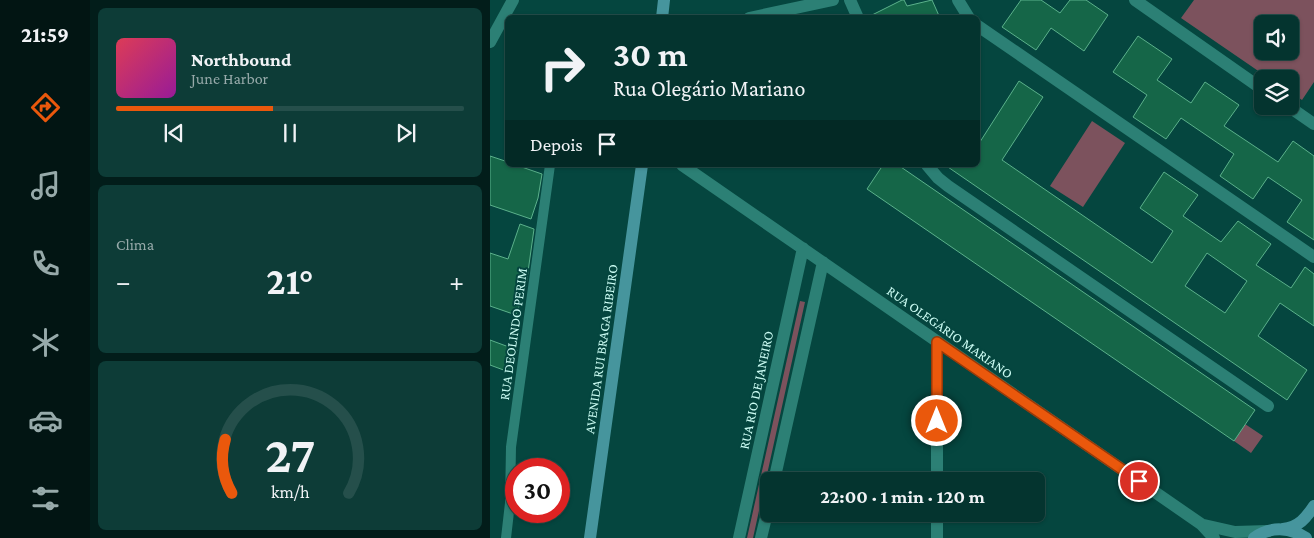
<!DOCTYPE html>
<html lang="pt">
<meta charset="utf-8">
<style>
:root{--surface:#04342f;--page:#0d3c37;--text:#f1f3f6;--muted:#97aaaa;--line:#254f4b;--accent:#ea580c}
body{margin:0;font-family:"Crimson Pro",serif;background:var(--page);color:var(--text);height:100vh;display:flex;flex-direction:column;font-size:19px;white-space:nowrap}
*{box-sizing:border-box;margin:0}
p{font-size:16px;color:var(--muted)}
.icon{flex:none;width:28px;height:28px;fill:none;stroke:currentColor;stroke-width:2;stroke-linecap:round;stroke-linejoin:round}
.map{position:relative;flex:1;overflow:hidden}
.panel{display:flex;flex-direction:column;gap:8px;padding:8px;background:#021d1a;width:400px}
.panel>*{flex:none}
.guide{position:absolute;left:15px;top:15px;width:475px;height:152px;border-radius:8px;box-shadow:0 1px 4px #0004,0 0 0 1px var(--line);background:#04342f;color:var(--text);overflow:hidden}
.controls{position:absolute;left:764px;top:15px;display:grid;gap:10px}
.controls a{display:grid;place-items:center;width:45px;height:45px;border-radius:8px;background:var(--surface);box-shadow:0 1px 4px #0004,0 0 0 1px var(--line);font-size:25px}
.speed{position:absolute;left:15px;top:458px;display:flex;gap:10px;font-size:25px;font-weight:700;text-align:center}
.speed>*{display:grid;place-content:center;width:65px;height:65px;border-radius:50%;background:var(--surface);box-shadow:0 1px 4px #0004,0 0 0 1px var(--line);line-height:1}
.speed .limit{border:8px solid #d22;background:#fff;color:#111}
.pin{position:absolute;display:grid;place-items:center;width:42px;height:42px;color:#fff;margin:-21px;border:2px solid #fff;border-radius:50%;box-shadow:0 1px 5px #0007}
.me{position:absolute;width:55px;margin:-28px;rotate:0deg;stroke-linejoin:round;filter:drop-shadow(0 0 4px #0008)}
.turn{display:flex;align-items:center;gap:18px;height:105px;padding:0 25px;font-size:22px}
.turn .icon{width:65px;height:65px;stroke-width:2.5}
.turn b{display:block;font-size:35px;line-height:42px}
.then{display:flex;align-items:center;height:48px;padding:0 25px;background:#0003;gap:10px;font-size:19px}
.big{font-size:38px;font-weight:700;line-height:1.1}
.panel .tile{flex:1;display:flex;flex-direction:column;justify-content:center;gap:8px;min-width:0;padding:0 18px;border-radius:8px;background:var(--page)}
.panel .dial{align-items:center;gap:0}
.dial svg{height:130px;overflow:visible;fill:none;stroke:var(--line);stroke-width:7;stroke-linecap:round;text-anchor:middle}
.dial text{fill:var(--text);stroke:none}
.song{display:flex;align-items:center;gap:15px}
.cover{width:60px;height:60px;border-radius:8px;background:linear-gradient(135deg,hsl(350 70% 55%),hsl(300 70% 35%))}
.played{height:5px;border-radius:2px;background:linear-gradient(90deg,var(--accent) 45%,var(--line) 45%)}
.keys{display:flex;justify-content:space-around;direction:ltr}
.heat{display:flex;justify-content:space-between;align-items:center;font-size:28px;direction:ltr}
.trip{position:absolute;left:270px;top:472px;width:285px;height:50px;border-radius:8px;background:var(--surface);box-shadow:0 1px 4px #0004,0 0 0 1px var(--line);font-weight:700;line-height:50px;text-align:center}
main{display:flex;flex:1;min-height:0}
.menu{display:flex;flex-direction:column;width:90px;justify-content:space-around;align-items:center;background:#021513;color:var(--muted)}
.menu .icon{width:35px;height:35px}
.menu .active{color:var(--accent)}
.menu b{font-size:22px;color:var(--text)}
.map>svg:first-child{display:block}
.green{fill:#7c525d;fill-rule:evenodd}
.building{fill:#156648;stroke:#5bb18b;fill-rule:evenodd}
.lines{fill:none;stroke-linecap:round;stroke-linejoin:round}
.service{stroke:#2c8075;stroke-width:10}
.minor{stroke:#2c8075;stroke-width:12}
.secondary{stroke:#46959d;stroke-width:12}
.route-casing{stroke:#983908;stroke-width:12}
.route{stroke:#ea580c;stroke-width:9}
.labels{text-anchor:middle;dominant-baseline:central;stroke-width:4;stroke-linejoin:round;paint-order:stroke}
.street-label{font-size:14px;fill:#cafbf2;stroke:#05463f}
</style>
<main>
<nav class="menu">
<b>21:59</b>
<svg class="icon active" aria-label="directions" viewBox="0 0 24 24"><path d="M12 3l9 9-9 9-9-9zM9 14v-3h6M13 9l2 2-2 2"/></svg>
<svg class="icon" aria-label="music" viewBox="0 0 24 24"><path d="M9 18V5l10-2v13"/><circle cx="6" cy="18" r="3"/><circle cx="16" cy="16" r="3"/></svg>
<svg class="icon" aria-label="phone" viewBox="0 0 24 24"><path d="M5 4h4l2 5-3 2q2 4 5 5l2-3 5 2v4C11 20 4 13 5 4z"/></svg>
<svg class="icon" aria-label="climate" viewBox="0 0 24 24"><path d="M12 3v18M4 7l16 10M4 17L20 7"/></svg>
<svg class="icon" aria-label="car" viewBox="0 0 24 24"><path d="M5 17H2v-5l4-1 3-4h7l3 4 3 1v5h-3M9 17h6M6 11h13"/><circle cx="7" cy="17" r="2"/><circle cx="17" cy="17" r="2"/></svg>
<svg class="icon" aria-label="filters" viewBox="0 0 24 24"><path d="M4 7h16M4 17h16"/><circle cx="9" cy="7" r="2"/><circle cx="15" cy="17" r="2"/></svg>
</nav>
<section class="panel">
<div class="tile">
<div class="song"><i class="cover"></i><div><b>Northbound</b><p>June Harbor</p></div></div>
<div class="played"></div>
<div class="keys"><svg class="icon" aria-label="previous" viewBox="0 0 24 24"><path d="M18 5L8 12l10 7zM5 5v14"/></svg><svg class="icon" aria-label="pause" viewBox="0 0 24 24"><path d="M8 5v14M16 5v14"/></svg><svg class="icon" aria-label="next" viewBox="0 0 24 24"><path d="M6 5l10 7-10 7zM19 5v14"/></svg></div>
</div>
<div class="tile"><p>Clima</p>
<div class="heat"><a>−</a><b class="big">21°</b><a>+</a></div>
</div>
<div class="tile dial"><svg viewBox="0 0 100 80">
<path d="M14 69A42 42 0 1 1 86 69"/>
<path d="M14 69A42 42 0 0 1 10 36" stroke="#ea580c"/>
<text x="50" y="56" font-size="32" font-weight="700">27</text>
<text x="50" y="72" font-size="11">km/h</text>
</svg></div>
</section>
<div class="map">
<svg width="824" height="538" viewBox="0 0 824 538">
<rect width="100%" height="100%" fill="#05463f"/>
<path class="green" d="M 704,0 L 824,0 L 824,82 L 812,100 L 800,92 L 800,79 L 780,79 L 691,18 ZM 772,24 L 800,24 L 800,51 L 772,51 Z
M 602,121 L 635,143 L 593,207 L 560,186 Z
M 310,301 L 315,302 L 263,538 L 257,538 Z
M 755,424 L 773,436 L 761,453 L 744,441 Z"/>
<path class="building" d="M 412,0 L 414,0 L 417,6 L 442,0 L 450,18 L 376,18 Z
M 531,0 L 551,0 L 570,13 L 580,0 L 596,0 L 618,15 L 594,51 L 561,28 L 546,50 L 512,27 Z
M 648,36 L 682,59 L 667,80 L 701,103 L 715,82 L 749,105 L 734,126 L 788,162 L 803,141 L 824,156 L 824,240 L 797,222 L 812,200 L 778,177 L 763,199 L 730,176 L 744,154 L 691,118 L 676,139 L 643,117 L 657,95 L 623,72 Z
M 529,81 L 553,97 L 512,160 L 662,263 L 683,231 L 650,208 L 674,172 L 708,195 L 693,216 L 731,242 L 748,221 L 781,244 L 766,265 L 801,288 L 815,267 L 824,274 L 824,326 L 790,303 L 768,336 L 817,370 L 797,400 L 455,165 L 488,165 L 488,145 ZM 717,253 L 757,281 L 735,313 L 695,286 Z
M 0,156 L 18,162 L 18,165 L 26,165 L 52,174 L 48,198 L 41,219 L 0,205 Z
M 393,165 L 408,165 L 765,410 L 744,441 L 377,189 Z
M 30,224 L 44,229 L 36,286 L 26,315 L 0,306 L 0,253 L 18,259 Z
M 0,340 L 27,350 L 19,372 L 0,365 Z"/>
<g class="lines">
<path class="service" d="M 16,538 L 20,503 L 21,447 L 60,165"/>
<path class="minor" d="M 360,0 L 368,18
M 468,0 L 479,18
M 645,0 L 772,89
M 259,18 L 343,0
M 488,26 L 824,257
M 0,42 L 23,0
M 798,106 L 824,124
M 192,165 L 711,524 L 724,538
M 437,165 L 448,178 L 458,186 L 778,406
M 447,341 L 447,481
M 284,481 L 333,262
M 447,514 L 447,538
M 714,525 L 745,532 L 778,531
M 249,538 L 313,248
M 271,538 L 279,505"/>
<path class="secondary" d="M 172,18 L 174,0
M 793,529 C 809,527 816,518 824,506
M 100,538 L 152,165
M 764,538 C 780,526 800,527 816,538"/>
</g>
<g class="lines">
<defs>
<path id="route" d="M 447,421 L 447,342 L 649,481"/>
</defs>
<use href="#route" class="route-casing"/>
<use href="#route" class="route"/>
</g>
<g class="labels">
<g class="street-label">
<text transform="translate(460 332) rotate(35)">RUA OLEGÁRIO MARIANO</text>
<text transform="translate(23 334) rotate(-82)">RUA DEOLINDO PERIM</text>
<text transform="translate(111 349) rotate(-82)">AVENIDA RUI BRAGA RIBEIRO</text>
<text transform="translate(266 390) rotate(-78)">RUA RIO DE JANEIRO</text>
</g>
</g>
</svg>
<div class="controls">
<a><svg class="icon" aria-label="sound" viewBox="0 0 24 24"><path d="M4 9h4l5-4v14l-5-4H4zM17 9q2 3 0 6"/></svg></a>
<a><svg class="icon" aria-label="layers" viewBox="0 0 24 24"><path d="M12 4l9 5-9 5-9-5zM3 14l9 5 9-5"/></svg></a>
</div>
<div class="speed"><div class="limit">30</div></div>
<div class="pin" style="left:649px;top:481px;background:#d93025"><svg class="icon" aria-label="arrive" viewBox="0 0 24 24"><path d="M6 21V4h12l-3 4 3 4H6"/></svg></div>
<svg class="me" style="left:447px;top:421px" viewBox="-20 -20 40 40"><circle r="17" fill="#ea580c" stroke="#fff" stroke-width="3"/><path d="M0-11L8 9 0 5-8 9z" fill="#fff"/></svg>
<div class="trip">22:00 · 1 min · 120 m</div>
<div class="guide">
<div class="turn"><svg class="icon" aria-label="right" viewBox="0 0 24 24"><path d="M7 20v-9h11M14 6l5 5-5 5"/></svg><div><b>30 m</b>Rua Olegário Mariano</div></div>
<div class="then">Depois<svg class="icon" aria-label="arrive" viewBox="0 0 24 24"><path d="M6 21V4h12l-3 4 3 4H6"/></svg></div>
</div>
</div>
</main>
